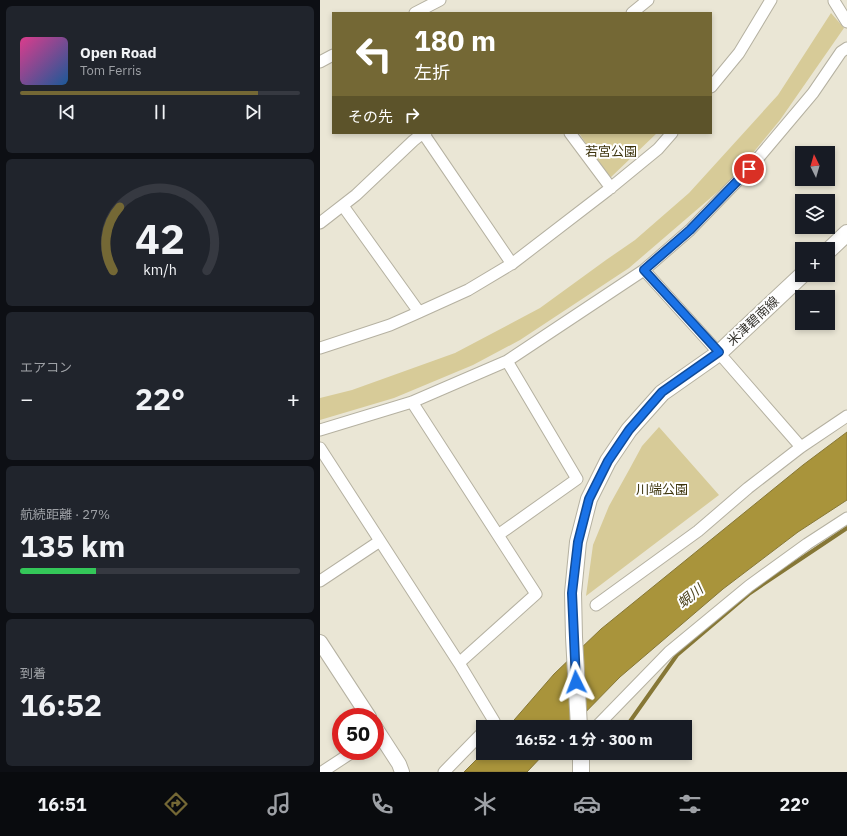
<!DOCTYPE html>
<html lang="ja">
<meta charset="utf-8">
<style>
:root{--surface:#171b24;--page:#20242c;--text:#f1f3f6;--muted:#9ea1a6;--line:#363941;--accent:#746835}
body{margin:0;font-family:"IBM Plex Sans","Noto Sans JP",sans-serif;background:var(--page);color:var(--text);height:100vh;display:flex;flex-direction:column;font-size:15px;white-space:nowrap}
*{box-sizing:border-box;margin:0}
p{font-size:13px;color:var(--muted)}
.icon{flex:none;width:22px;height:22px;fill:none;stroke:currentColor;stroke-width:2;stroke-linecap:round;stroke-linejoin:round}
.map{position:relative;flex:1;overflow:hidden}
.details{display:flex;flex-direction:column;gap:6px;padding:6px;background:#0d0f14;width:320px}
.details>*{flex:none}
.hud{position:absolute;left:12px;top:12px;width:380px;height:122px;border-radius:0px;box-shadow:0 2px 6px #0003;background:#746835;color:#fff;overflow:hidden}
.needle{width:26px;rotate:355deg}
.tools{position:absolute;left:475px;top:146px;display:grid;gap:8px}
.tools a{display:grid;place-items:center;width:40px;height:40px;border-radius:0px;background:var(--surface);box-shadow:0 2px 6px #0003;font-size:20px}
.speed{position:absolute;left:12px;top:708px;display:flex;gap:8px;font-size:20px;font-weight:700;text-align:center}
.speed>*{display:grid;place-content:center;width:52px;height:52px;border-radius:50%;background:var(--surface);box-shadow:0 2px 6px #0003;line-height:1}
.speed .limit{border:6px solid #d22;background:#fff;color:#111}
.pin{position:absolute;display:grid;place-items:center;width:34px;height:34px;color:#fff;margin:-17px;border:2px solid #fff;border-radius:50%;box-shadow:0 1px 4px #0007}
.me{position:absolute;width:44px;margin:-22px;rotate:357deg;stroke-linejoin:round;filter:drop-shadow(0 0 3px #0008)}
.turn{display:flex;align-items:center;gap:14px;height:84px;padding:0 16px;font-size:18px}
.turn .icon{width:52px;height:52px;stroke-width:2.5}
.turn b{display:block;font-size:28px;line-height:34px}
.then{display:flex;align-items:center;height:38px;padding:0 16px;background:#0003;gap:8px;font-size:15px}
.big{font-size:30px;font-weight:700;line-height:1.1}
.details .widget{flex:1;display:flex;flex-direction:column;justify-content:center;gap:6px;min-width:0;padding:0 14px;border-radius:6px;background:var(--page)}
.details .dial{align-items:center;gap:0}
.dial svg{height:104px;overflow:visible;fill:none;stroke:var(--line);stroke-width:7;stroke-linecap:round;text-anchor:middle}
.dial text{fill:var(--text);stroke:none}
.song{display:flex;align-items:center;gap:12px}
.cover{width:48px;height:48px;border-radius:6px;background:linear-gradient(135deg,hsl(330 70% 55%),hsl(210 70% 35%))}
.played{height:4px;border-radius:2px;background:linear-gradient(90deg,var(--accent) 85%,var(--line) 85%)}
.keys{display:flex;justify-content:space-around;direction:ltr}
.heat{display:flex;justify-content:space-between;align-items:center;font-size:22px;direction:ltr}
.charge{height:6px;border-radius:3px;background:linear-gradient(90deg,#34c759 27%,var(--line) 0)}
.trip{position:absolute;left:156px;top:720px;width:216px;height:40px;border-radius:0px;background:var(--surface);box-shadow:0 2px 6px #0003;font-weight:700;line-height:40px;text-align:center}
.tab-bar{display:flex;height:64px;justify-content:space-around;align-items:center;background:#090b0e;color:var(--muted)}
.tab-bar .icon{width:28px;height:28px}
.tab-bar .on{color:var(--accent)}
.tab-bar b{font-size:18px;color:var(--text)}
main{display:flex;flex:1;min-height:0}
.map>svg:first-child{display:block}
.green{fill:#d7cb98}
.water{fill:#a9943b;stroke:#867736}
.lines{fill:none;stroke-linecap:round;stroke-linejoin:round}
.stream{stroke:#867736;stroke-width:4}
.minor-casing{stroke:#b5b1a1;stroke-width:13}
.tertiary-casing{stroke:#b5b1a1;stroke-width:16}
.secondary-casing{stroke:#b5b1a1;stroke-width:18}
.minor{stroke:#fff;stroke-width:11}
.tertiary{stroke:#fff;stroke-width:14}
.secondary{stroke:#fff;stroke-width:16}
.route-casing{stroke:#114b97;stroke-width:10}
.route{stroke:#1a73e8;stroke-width:7}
.labels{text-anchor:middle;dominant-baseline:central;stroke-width:4;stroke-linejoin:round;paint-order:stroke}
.park-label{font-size:13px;fill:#3c330c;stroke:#fff}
.street-label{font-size:13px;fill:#34322c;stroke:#fff}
.water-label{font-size:14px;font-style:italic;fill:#4d441e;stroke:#fff}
</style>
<main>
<section class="details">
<div class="widget">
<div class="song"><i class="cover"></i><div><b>Open Road</b><p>Tom Ferris</p></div></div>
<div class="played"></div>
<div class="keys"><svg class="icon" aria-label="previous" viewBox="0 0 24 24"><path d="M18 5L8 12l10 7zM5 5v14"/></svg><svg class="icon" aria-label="pause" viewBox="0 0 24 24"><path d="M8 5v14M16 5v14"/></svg><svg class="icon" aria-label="next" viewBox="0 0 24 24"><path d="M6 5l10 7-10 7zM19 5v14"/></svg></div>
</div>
<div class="widget dial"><svg viewBox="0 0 100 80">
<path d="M14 69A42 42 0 1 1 86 69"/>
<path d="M14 69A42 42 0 0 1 19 20" stroke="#746835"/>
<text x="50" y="56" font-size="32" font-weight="700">42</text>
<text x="50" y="72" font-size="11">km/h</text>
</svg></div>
<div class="widget"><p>エアコン</p>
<div class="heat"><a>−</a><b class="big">22°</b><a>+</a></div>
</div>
<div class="widget"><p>航続距離 · 27%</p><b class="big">135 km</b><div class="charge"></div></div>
<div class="widget"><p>到着</p><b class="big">16:52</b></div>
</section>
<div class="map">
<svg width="527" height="772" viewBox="0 0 527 772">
<rect width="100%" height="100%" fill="#eae6d5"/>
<path class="green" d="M 511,13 L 524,28 L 460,120 L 409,182 L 309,268 L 200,340 L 153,365 L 74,398 L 0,420 L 0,398 L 32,390 L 135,353 L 220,308 L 286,260 L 315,240 L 369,193 L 458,95 Z
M 259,133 L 337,133 L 289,179 Z
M 339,427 L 399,495 L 266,596 L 273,545 L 289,506 L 309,470 L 322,446 Z"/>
<path class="water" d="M 527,432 L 527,500 L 478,532 L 403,589 L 300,677 L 251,727 L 188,727 L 234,674 L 281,629 L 483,465 Z
M 163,753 L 225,753 L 207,772 L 144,772 Z"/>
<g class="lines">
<path class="stream" d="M 306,727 L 357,655 L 430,593 L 527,528"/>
<defs>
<path id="minor" d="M 514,1 L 527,22
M 95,13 L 120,0
M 312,13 L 328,0
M 0,62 L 13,55
M 391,87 L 419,53 L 451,0
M 103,133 L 192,264
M 250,133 L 291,188
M 23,206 L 99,312
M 0,223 L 36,195 L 93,141 L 103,133 L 106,133
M 324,270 L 399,353 L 481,447
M 0,348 L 70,325 L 95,314 L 148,290 L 193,263 L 288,190 L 338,149 L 352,133
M 92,402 L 216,594 L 139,663
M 0,430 L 92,402 L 187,361 L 324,270 L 370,230 L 429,169 L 493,93 L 521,52 L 527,48
M 0,448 L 139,663 L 174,721 L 168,727
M 178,535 L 257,479 L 187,361
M 0,581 L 60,541
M 276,605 L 378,531 L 428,488 L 481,447 L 527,416
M 276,727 L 349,652 L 429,586 L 487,544 L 527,518
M 2,772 L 34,751
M 124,772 L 163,732"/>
<path id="tertiary" d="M 0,642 L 49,717
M 55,727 L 79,764 L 82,772"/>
<path id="secondary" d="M 508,251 L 527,233
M 259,727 L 254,637 L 253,593 L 258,542 L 269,499 L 288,461 L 309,430 L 342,393 L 399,353 L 482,275
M 261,753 L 261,772"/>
</defs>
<use href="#minor" class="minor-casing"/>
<use href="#tertiary" class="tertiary-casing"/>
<use href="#secondary" class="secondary-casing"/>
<use href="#minor" class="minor"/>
<use href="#tertiary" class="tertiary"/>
<use href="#secondary" class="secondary"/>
</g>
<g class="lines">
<defs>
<path id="route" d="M 256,682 L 252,593 L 258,542 L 269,499 L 288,461 L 309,430 L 342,392 L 399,352 L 324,270 L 370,230 L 429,169"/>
</defs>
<use href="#route" class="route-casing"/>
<use href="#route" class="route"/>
</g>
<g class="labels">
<g class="park-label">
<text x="291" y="151">若宮公園</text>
<text x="342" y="489">川端公園</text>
</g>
<g class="street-label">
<text transform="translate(433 321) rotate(-43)">米津碧南線</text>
</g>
<g class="water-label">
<text transform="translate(370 596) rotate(-39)">蜆川</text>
</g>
</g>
</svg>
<div class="tools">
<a><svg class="needle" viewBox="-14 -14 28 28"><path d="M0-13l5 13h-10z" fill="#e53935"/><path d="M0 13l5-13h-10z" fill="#9ea1a6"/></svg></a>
<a><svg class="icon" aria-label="layers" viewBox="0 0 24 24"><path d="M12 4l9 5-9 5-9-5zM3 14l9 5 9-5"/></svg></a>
<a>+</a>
<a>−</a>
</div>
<div class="speed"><div class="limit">50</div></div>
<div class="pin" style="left:429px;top:169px;background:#d93025"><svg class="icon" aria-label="arrive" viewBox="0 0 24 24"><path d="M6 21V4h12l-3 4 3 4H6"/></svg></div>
<svg class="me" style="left:256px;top:682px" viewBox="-20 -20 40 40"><path d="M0-17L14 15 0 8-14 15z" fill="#1a73e8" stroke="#fff" stroke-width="4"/></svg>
<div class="trip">16:52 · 1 分 · 300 m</div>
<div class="hud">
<div class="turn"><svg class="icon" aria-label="left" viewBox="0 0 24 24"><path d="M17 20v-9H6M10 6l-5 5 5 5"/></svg><div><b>180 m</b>左折</div></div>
<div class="then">その先<svg class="icon" aria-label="right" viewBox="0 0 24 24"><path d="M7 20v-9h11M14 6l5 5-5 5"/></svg></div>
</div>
</div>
</main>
<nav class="tab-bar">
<b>16:51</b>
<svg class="icon on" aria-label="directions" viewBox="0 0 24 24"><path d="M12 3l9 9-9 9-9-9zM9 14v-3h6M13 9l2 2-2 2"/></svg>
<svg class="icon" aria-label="music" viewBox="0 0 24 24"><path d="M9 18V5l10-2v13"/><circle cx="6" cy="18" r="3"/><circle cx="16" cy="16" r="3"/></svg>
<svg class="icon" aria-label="phone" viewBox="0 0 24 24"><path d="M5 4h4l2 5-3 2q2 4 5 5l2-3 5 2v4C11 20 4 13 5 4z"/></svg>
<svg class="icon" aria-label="climate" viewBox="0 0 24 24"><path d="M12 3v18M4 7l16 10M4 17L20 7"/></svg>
<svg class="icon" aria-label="car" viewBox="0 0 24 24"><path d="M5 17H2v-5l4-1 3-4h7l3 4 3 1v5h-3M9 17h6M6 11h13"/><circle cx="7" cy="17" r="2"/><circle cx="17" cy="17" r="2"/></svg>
<svg class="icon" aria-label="filters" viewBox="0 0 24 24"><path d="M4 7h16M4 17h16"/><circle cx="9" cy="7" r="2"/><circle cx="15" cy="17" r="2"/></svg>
<b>22°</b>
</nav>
